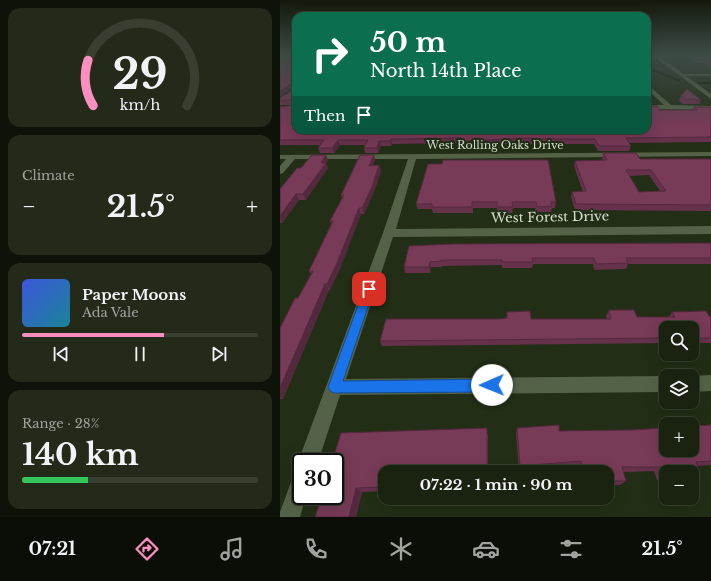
<!DOCTYPE html>
<meta charset="utf-8">
<style>
:root{--surface:#1a2210;--page:#232a19;--text:#f1f3f6;--muted:#9fa49f;--line:#383f30;--accent:#fd8ec0}
body{margin:0;font-family:"Libre Baskerville",serif;background:var(--page);color:var(--text);height:100vh;display:flex;flex-direction:column;font-size:15px;white-space:nowrap}
*{box-sizing:border-box;margin:0}
p{font-size:13px;color:var(--muted)}
.icon{flex:none;width:22px;height:22px;fill:none;stroke:currentColor;stroke-width:2;stroke-linecap:round;stroke-linejoin:round}
.map{position:relative;flex:1;overflow:hidden}
.drawer{display:flex;flex-direction:column;gap:8px;padding:8px;background:#0e1309;width:280px}
.drawer>*{flex:none}
.top-card{position:absolute;left:12px;top:12px;width:359px;height:122px;border-radius:12px;box-shadow:0 4px 16px #0002,0 0 0 1px var(--line);background:#0b6e4f;color:#fff;overflow:hidden}
.tools{position:absolute;left:379px;top:321px;display:grid;gap:8px}
.tools a{display:grid;place-items:center;width:40px;height:40px;border-radius:8px;background:var(--surface);box-shadow:0 4px 16px #0002,0 0 0 1px var(--line);font-size:20px}
.speed{position:absolute;left:12px;top:453px;display:flex;gap:8px;font-size:20px;font-weight:700;text-align:center}
.speed>*{display:grid;place-content:center;width:52px;height:52px;border-radius:50%;background:var(--surface);box-shadow:0 4px 16px #0002,0 0 0 1px var(--line);line-height:1}
.speed .limit{border:2px solid #111;border-radius:6px;background:#fff;color:#111}
.pin{position:absolute;display:grid;place-items:center;width:34px;height:34px;color:#fff;margin:-17px;border-radius:8px;box-shadow:0 2px 6px #0006}
.me{position:absolute;width:44px;margin:-22px;rotate:269deg;stroke-linejoin:round;filter:drop-shadow(0 0 3px #0008)}
.turn{display:flex;align-items:center;gap:14px;height:84px;padding:0 12px;font-size:18px}
.turn .icon{width:52px;height:52px;stroke-width:2.5}
.turn b{display:block;font-size:28px;line-height:34px}
.then{display:flex;align-items:center;height:38px;padding:0 12px;background:#0003;gap:8px;font-size:15px}
.big{font-size:30px;font-weight:700;line-height:1.1}
.drawer .card{flex:1;display:flex;flex-direction:column;justify-content:center;gap:6px;min-width:0;padding:0 14px;border-radius:12px;background:var(--page)}
.drawer .dial{align-items:center;gap:0}
.dial svg{height:104px;overflow:visible;fill:none;stroke:var(--line);stroke-width:7;stroke-linecap:round;text-anchor:middle}
.dial text{fill:var(--text);stroke:none}
.song{display:flex;align-items:center;gap:12px}
.cover{width:48px;height:48px;border-radius:6px;background:linear-gradient(135deg,hsl(230 70% 55%),hsl(190 70% 35%))}
.played{height:4px;border-radius:2px;background:linear-gradient(90deg,var(--accent) 60%,var(--line) 60%)}
.keys{display:flex;justify-content:space-around;direction:ltr}
.heat{display:flex;justify-content:space-between;align-items:center;font-size:22px;direction:ltr}
.charge{height:6px;border-radius:3px;background:linear-gradient(90deg,#34c759 28%,var(--line) 0)}
.trip{position:absolute;left:98px;top:465px;width:236px;height:40px;border-radius:12px;background:var(--surface);box-shadow:0 4px 16px #0002,0 0 0 1px var(--line);font-weight:700;line-height:40px;text-align:center}
.tabs{display:flex;height:64px;justify-content:space-around;align-items:center;background:#0a0e06;color:var(--muted)}
.tabs .icon{width:28px;height:28px}
.tabs .active{color:var(--accent)}
.tabs b{font-size:18px;color:var(--text)}
main{display:flex;flex:1;min-height:0}
.map>svg:first-child{display:block}
.lines{fill:none;stroke-linecap:round;stroke-linejoin:round}
.stream-far2{stroke:#061300;stroke-width:2}
.stream-far1{stroke:#061300;stroke-width:2.5}
.stream{stroke:#061300;stroke-width:3}
.service{fill:#546348;fill-rule:evenodd}
.minor{fill:#546348;fill-rule:evenodd}
.tertiary{fill:#546348;fill-rule:evenodd}
.wall{fill:#66324b;fill-rule:evenodd}
.shaded-wall{fill:#53293d}
.building{fill:#773a57;stroke:#53293d;fill-rule:evenodd}
.route{fill:#1a73e8;stroke:#114b97}
.labels{text-anchor:middle;dominant-baseline:central;stroke-width:4;stroke-linejoin:round;paint-order:stroke}
.far-street-label{font-size:11px;fill:#d6decf;stroke:#222e16}
.street-label{font-size:13px;fill:#d6decf;stroke:#222e16}
</style>
<main>
<section class="drawer">
<div class="card dial"><svg viewBox="0 0 100 80">
<path d="M14 69A42 42 0 1 1 86 69"/>
<path d="M14 69A42 42 0 0 1 10 34" stroke="#fd8ec0"/>
<text x="50" y="56" font-size="32" font-weight="700">29</text>
<text x="50" y="72" font-size="11">km/h</text>
</svg></div>
<div class="card"><p>Climate</p>
<div class="heat"><a>−</a><b class="big">21.5°</b><a>+</a></div>
</div>
<div class="card">
<div class="song"><i class="cover"></i><div><b>Paper Moons</b><p>Ada Vale</p></div></div>
<div class="played"></div>
<div class="keys"><svg class="icon" aria-label="previous" viewBox="0 0 24 24"><path d="M18 5L8 12l10 7zM5 5v14"/></svg><svg class="icon" aria-label="pause" viewBox="0 0 24 24"><path d="M8 5v14M16 5v14"/></svg><svg class="icon" aria-label="next" viewBox="0 0 24 24"><path d="M6 5l10 7-10 7zM19 5v14"/></svg></div>
</div>
<div class="card"><p>Range · 28%</p><b class="big">140 km</b><div class="charge"></div></div>
</section>
<div class="map">
<svg width="431" height="517" viewBox="0 0 431 517">
<rect width="100%" height="100%" fill="#222e16"/>
<g class="lines">
<path class="stream-far2" d="M 367,68 L 399,80
M 419,83 L 431,83"/>
<path class="stream-far1" d="M 264,130 L 267,137"/>
<path class="stream" d="M 266,136 L 271,150"/>
<path class="service" d="M 401,74 L 431,74 L 431,76 L 402,76 Z"/>
<path class="minor" d="M 367,84 L 391,105 L 431,106 L 431,110 L 367,109 L 367,105 L 384,105 L 367,89 Z
M 431,152 L 431,156 L 136,159 L 116,229 L 431,226 L 431,234 L 113,237 L 66,379 L 386,376 L 386,392 L 60,395 L 38,462 L 21,462 L 21,469 L 18,462 L 103,233 L 128,159 L 15,159 L 3,173 L 0,174 L 0,166 L 6,159 L 0,159 L 0,155 Z
M 431,375 L 431,391 L 412,392 L 412,376 Z
M 21,471 L 21,496 L 26,496 L 20,517 L 0,517 L 0,512 L 14,474 Z"/>
<path class="tertiary" d="M 371,54 L 376,54 L 431,94 L 431,99 Z"/>
</g>
<path class="wall" d="M 0,54 L 16,54 L 16,130 L 367,130 L 367,96 L 370,99 L 368,104 L 367,104 L 367,106 L 380,110 L 412,110 L 414,107 L 431,107 L 431,142 L 349,143 L 351,146 L 349,151 L 318,151 L 314,144 L 250,144 L 250,143 L 181,146 L 180,143 L 112,144 L 111,146 L 101,146 L 98,153 L 85,153 L 84,148 L 85,145 L 60,145 L 54,153 L 40,153 L 38,148 L 40,145 L 0,145 L 0,107 L 16,105 L 0,105 L 0,98 L 15,89 L 15,86 L 0,96 Z
M 402,54 L 431,54 L 431,68 L 422,63 L 417,63 Z
M 401,96 L 421,100 L 419,104 L 403,104 L 399,101 Z
M 323,153 L 360,159 L 431,159 L 431,211 L 295,210 L 291,197 L 292,192 L 303,192 L 294,166 L 295,161 L 323,160 L 322,159 ZM 369,175 L 380,191 L 359,192 L 349,176 Z
M 48,160 L 46,164 L 48,168 L 26,200 L 19,200 L 2,223 L 0,223 L 0,189 L 21,168 Z
M 95,160 L 93,165 L 99,165 L 101,171 L 94,192 L 84,214 L 81,214 L 60,269 L 50,290 L 49,290 L 3,399 L 0,399 L 0,328 L 18,298 L 31,274 L 29,271 L 51,224 L 50,221 L 62,198 L 61,195 Z
M 148,164 L 276,202 L 275,208 L 272,208 L 271,212 L 256,212 L 255,208 L 233,208 L 232,213 L 217,213 L 217,208 L 193,208 L 193,213 L 153,213 L 152,209 L 138,209 L 136,204 Z
M 431,243 L 431,264 L 348,264 L 346,269 L 314,270 L 313,264 L 253,264 L 252,268 L 222,268 L 222,265 L 162,266 L 162,267 L 151,267 L 150,273 L 125,273 L 124,267 L 129,246 Z
M 329,310 L 357,317 L 389,317 L 392,312 L 431,317 L 431,343 L 412,343 L 412,328 L 386,328 L 386,343 L 102,346 L 100,341 L 227,318 L 227,312 L 251,319 L 327,319 L 326,316 Z
M 431,425 L 431,465 L 417,466 L 420,473 L 412,478 L 412,472 L 386,472 L 386,480 L 377,480 L 374,471 L 343,472 L 346,481 L 340,485 L 327,485 L 327,472 L 298,472 L 297,466 L 239,470 L 236,434 L 237,428 L 279,431 L 352,430 Z
M 208,434 L 208,470 L 128,470 L 128,472 L 105,472 L 105,491 L 82,492 L 76,517 L 55,462 Z"/>
<path class="shaded-wall" d="M 15,81 L 16,86 L 0,96 L 0,91 Z
M 370,99 L 368,104 L 367,104 L 367,100 Z
M 111,139 L 112,144 L 111,146 L 110,141 Z
M 58,140 L 60,145 L 54,153 L 52,148 Z
M 99,141 L 101,146 L 98,153 L 97,148 Z
M 46,155 L 48,160 L 46,164 L 48,168 L 26,200 L 23,194 L 41,163 Z
M 94,155 L 95,160 L 91,171 L 89,166 Z
M 99,165 L 101,171 L 94,192 L 84,214 L 82,208 Z
M 16,194 L 19,200 L 2,223 L 0,219 L 0,216 Z
M 79,208 L 81,214 L 60,269 L 50,290 L 47,284 Z
M 150,262 L 151,267 L 150,273 L 149,267 Z
M 45,284 L 49,290 L 3,399 L 0,397 L 0,388 Z
M 124,465 L 128,470 L 128,472 L 125,472 L 123,470 Z
M 105,472 L 105,489 L 102,487 Z
M 76,488 L 82,492 L 76,517 L 69,517 Z"/>
<path class="building" d="M 0,54 L 16,54 L 16,130 L 367,130 L 367,102 L 367,106 L 377,106 L 380,110 L 417,110 L 414,107 L 431,107 L 431,137 L 346,138 L 351,146 L 319,146 L 315,139 L 251,139 L 251,138 L 180,141 L 181,138 L 111,139 L 110,141 L 99,141 L 97,148 L 84,148 L 88,140 L 58,140 L 52,148 L 38,148 L 44,140 L 0,140 L 0,107 L 16,105 L 14,100 L 0,100 L 0,98 L 15,89 L 15,81 L 0,91 Z
M 408,54 L 431,54 L 431,65 L 423,60 L 418,60 Z
M 407,89 L 421,100 L 405,99 L 401,96 Z
M 367,96 L 370,99 L 367,100 Z
M 323,153 L 356,153 L 360,159 L 431,159 L 431,205 L 296,204 L 292,192 L 306,191 L 295,161 L 327,160 ZM 346,170 L 371,170 L 386,191 L 359,192 Z
M 32,155 L 46,155 L 41,163 L 46,163 L 23,194 L 16,194 L 0,216 L 0,189 L 17,168 L 21,168 Z
M 80,155 L 94,155 L 89,166 L 99,165 L 92,187 L 82,208 L 79,208 L 57,263 L 47,284 L 45,284 L 0,388 L 0,328 L 15,298 L 18,298 L 33,271 L 29,271 L 53,221 L 50,221 L 64,195 L 61,195 Z
M 163,160 L 268,160 L 276,202 L 271,202 L 272,206 L 257,207 L 256,202 L 232,202 L 233,207 L 217,207 L 217,202 L 192,202 L 192,207 L 152,207 L 152,204 L 136,204 L 148,164 L 162,164 Z
M 431,243 L 431,258 L 346,258 L 348,263 L 316,264 L 314,258 L 252,258 L 253,262 L 222,262 L 222,260 L 161,260 L 161,261 L 150,262 L 149,267 L 124,267 L 129,246 L 172,244 Z
M 329,310 L 354,310 L 357,317 L 395,317 L 392,312 L 426,311 L 430,317 L 431,317 L 431,338 L 412,338 L 412,328 L 386,328 L 386,338 L 100,341 L 106,319 L 219,319 L 227,318 L 227,312 L 250,311 L 251,319 L 331,319 Z
M 279,425 L 279,431 L 352,430 L 386,428 L 386,450 L 412,450 L 412,426 L 431,425 L 431,461 L 416,462 L 420,473 L 412,474 L 412,472 L 386,472 L 386,476 L 384,476 L 381,467 L 342,467 L 346,481 L 327,481 L 327,472 L 318,472 L 317,468 L 302,468 L 301,461 L 240,466 L 237,428 Z
M 207,428 L 207,465 L 188,466 L 188,472 L 156,472 L 157,465 L 124,465 L 123,470 L 105,471 L 102,487 L 76,488 L 69,517 L 35,517 L 42,496 L 55,496 L 55,462 L 52,462 L 61,433 Z"/>
<linearGradient id="sky" x2="0" y2="1"><stop stop-color="#13190c"/><stop offset="0.43" stop-color="#3e4c47"/><stop offset="1" stop-color="#3e4c47" stop-opacity="0"/></linearGradient>
<rect width="431" height="127" fill="url(#sky)"/>
<path class="route" d="M 89,285 L 94,289 L 63,381 L 212,379 L 217,381 L 219,385 L 217,390 L 212,392 L 54,393 L 50,391 L 48,387 L 84,289 Z"/>
<g class="labels">
<g class="far-street-label">
<text x="215" y="145">West Rolling Oaks Drive</text>
</g>
<g class="street-label">
<text transform="translate(270 217) rotate(-1)">West Forest Drive</text>
</g>
</g>
</svg>
<div class="tools">
<a><svg class="icon" aria-label="search" viewBox="0 0 24 24"><circle cx="10" cy="10" r="6"/><path d="M15 15l6 6"/></svg></a>
<a><svg class="icon" aria-label="layers" viewBox="0 0 24 24"><path d="M12 4l9 5-9 5-9-5zM3 14l9 5 9-5"/></svg></a>
<a>+</a>
<a>−</a>
</div>
<div class="speed"><div class="limit">30</div></div>
<div class="pin" style="left:89px;top:289px;background:#d93025"><svg class="icon" aria-label="arrive" viewBox="0 0 24 24"><path d="M6 21V4h12l-3 4 3 4H6"/></svg></div>
<svg class="me" style="left:212px;top:385px" viewBox="-20 -20 40 40"><circle r="19" fill="#fff"/><path d="M0-13L10 11 0 6-10 11z" fill="#1a73e8"/></svg>
<div class="trip">07:22 · 1 min · 90 m</div>
<div class="top-card">
<div class="turn"><svg class="icon" aria-label="right" viewBox="0 0 24 24"><path d="M7 20v-9h11M14 6l5 5-5 5"/></svg><div><b>50 m</b>North 14th Place</div></div>
<div class="then">Then<svg class="icon" aria-label="arrive" viewBox="0 0 24 24"><path d="M6 21V4h12l-3 4 3 4H6"/></svg></div>
</div>
</div>
</main>
<nav class="tabs">
<b>07:21</b>
<svg class="icon active" aria-label="directions" viewBox="0 0 24 24"><path d="M12 3l9 9-9 9-9-9zM9 14v-3h6M13 9l2 2-2 2"/></svg>
<svg class="icon" aria-label="music" viewBox="0 0 24 24"><path d="M9 18V5l10-2v13"/><circle cx="6" cy="18" r="3"/><circle cx="16" cy="16" r="3"/></svg>
<svg class="icon" aria-label="phone" viewBox="0 0 24 24"><path d="M5 4h4l2 5-3 2q2 4 5 5l2-3 5 2v4C11 20 4 13 5 4z"/></svg>
<svg class="icon" aria-label="climate" viewBox="0 0 24 24"><path d="M12 3v18M4 7l16 10M4 17L20 7"/></svg>
<svg class="icon" aria-label="car" viewBox="0 0 24 24"><path d="M5 17H2v-5l4-1 3-4h7l3 4 3 1v5h-3M9 17h6M6 11h13"/><circle cx="7" cy="17" r="2"/><circle cx="17" cy="17" r="2"/></svg>
<svg class="icon" aria-label="filters" viewBox="0 0 24 24"><path d="M4 7h16M4 17h16"/><circle cx="9" cy="7" r="2"/><circle cx="15" cy="17" r="2"/></svg>
<b>21.5°</b>
</nav>
